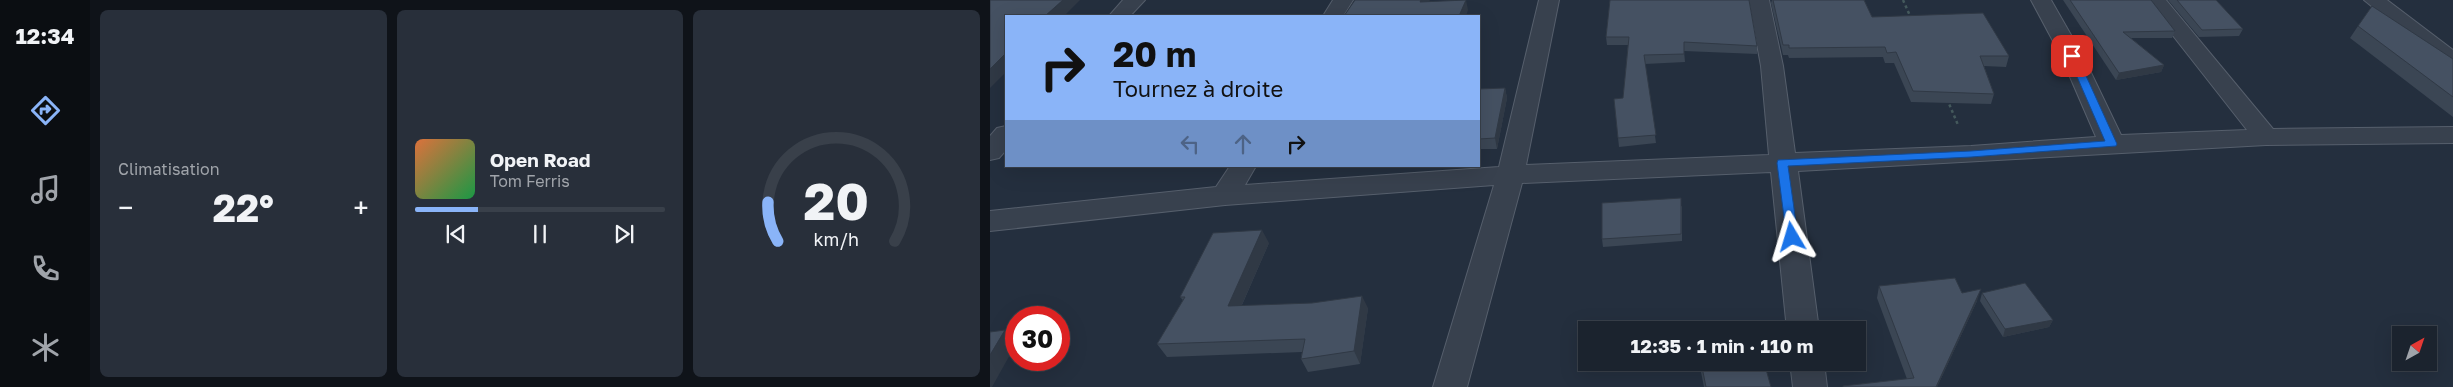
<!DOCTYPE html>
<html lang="fr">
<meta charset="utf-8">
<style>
:root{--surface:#1b232e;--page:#282f3a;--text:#f1f3f6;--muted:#a0a4aa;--line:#39404a;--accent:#8ab4f8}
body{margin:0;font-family:"Golos Text",sans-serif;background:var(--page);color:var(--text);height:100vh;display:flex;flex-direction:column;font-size:19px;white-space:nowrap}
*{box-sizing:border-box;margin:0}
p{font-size:16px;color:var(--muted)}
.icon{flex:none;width:28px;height:28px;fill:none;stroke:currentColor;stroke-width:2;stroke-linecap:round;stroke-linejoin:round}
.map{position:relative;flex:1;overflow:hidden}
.side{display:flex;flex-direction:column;gap:10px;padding:10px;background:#0f1319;width:900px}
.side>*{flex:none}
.guide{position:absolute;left:15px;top:15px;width:475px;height:152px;border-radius:0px;box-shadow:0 5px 20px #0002,0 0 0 1px var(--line);background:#8ab4f8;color:#111;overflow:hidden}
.needle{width:32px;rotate:40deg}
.controls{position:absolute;left:1402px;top:326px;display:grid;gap:10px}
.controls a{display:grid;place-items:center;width:45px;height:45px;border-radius:0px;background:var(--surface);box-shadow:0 5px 20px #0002,0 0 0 1px var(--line);font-size:25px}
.speed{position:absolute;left:15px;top:306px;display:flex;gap:10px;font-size:25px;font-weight:700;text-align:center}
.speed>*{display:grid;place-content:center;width:65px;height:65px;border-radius:50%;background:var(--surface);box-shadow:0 5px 20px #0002,0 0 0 1px var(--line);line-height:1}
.speed .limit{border:8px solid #d22;background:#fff;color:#111}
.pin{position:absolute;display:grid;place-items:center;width:42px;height:42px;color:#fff;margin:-21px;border-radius:10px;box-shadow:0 2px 8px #0006}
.me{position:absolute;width:55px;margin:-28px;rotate:353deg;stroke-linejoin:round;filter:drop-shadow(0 0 4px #0008)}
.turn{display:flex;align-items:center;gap:18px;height:105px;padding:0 25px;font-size:22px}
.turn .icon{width:65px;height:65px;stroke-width:2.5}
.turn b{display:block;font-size:35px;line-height:42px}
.lanes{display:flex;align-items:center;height:48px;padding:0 25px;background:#0003;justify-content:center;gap:25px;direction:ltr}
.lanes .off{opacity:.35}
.big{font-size:38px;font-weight:700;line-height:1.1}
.side .tile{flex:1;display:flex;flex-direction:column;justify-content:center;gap:8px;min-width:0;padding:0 18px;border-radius:8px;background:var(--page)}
.side .dial{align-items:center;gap:0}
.dial svg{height:130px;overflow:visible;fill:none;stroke:var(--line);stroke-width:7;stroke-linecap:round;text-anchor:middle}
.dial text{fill:var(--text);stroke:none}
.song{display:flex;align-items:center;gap:15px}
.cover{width:60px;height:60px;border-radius:8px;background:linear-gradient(135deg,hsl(20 70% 55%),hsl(140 70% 35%))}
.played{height:5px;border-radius:2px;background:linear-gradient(90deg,var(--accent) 25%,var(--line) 25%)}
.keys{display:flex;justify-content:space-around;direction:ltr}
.heat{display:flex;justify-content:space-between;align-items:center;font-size:28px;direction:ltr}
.side .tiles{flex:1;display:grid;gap:10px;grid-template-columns:repeat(3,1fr)}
.trip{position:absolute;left:588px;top:321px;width:288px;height:50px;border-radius:0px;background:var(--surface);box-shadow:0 5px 20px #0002,0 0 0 1px var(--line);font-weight:700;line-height:50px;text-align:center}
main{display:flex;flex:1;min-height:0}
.dock{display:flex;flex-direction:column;width:90px;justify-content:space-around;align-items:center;background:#0b0e12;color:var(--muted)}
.dock .icon{width:35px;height:35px}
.dock .current{color:var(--accent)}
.dock b{font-size:22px;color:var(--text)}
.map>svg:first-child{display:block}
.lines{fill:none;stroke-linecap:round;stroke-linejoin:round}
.minor-casing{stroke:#565f6c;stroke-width:2}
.path{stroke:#44595c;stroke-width:2.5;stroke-dasharray:3 3;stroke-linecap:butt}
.minor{fill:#38414e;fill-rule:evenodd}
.wall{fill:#3b4654}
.shaded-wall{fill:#303945}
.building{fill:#455162;stroke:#303945}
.route{fill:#1a73e8;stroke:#114b97}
</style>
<main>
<nav class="dock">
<b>12:34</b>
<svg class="icon current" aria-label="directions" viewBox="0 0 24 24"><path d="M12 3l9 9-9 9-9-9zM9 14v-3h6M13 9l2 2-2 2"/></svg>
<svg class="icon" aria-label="music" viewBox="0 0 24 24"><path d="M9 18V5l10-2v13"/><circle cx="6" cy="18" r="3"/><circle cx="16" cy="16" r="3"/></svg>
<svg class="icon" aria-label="phone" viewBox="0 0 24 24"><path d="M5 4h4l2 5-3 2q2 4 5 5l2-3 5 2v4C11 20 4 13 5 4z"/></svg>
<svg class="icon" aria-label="climate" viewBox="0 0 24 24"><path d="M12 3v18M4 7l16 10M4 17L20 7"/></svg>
</nav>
<section class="side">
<div class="tiles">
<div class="tile"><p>Climatisation</p>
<div class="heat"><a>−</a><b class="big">22°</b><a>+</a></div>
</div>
<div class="tile">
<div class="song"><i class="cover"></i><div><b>Open Road</b><p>Tom Ferris</p></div></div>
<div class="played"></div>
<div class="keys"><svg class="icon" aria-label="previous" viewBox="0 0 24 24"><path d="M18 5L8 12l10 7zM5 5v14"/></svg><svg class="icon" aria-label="pause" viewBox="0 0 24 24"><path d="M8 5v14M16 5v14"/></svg><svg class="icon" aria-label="next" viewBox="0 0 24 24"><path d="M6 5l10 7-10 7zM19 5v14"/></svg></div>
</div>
<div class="tile dial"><svg viewBox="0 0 100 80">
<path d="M14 69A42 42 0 1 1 86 69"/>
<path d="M14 69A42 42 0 0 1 8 45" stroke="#8ab4f8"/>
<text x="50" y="56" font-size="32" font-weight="700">20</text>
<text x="50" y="72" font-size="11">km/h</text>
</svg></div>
</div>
</section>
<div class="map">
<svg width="1463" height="387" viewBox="0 0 1463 387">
<rect width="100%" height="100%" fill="#242f3e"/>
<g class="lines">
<defs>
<path id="minor" d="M 133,0 L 155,0 L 140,16 L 119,16 Z
M 343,0 L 363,0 L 353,16 L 333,16 Z
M 549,0 L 569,0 L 536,165 L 779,155 L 771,66 L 759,0 L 779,0 L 793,66 L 805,153 L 981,146 L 1106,137 L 1071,56 L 1041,0 L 1061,0 L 1093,56 L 1131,135 L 1257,130 L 1155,0 L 1176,0 L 1283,129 L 1463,127 L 1463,143 L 1276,145 L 808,171 L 829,330 L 797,330 L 781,172 L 532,183 L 477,387 L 443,387 L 504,185 L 235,205 L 0,231 L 0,211 L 226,187 L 240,166 L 266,166 L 255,185 L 509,167 Z
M 1374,0 L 1397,0 L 1463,50 L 1463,68 L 1455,66 Z
M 16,126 L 16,150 L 9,158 L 0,160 L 0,136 L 7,128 Z
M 800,362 L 834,362 L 837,387 L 803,387 Z"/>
</defs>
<use href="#minor" class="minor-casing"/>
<path class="path" d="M 913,0 L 921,18
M 957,99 L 968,125"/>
<use href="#minor" class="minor"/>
</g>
<path class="wall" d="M 620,0 L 767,46 L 767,54 L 694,51 L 695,62 L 655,64 L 666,143 L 629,147 L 624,99 L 633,98 L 638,45 L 617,45 L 616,37 Z
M 782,0 L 874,0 L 882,17 L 1019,56 L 1016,67 L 994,66 L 1004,94 L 1001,104 L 921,102 L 904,63 L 895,63 L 893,57 L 799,58 L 798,55 L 793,55 L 781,3 Z
M 1073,0 L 1161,0 L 1185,31 L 1182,38 L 1141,38 L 1174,65 L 1171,72 L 1126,80 Z
M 1178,0 L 1226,0 L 1253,29 L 1249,36 L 1209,37 Z
M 1368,26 L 1463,59 L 1463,117 L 1360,38 Z
M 515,88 L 517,98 L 507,149 L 489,149 L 489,89 Z
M 692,206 L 692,241 L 613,247 L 612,239 Z
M 279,243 L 252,305 L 378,308 L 370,364 L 318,372 L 311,359 L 312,352 L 177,357 L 167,344 L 193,300 L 190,297 Z
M 889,286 L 972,293 L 987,301 L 947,387 L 853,387 L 853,386 L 917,379 L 887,298 Z
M 992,293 L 1063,320 L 1059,327 L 1013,337 L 990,301 Z
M 709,362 L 774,362 L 781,387 L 714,387 Z"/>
<path class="shaded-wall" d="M 73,0 L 90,0 L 74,16 L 55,16 Z
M 431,0 L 440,0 L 432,11 L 430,2 Z
M 476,0 L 478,10 L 476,16 L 469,16 Z
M 16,53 L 16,72 L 0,88 L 0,69 Z
M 1174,65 L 1171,72 L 1126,80 L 1129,73 Z
M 515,88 L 517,98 L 507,149 L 505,138 Z
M 272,230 L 279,243 L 246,318 L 238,306 Z
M 991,289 L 987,301 L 947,387 L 946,387 Z
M 372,296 L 378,308 L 370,364 L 364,351 Z
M 1063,320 L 1059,327 L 1013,337 L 1015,329 Z
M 15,330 L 26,342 L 26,344 L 2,387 L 0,387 L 0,355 Z"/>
<path class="building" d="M 0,0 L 73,0 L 55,16 L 16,16 L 16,53 L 0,69 Z
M 365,0 L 431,0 L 430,2 L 476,0 L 469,16 L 354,16 Z
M 620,0 L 759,0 L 767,46 L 694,42 L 694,54 L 654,55 L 666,135 L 628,138 L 624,99 L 633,98 L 639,37 L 616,37 Z
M 783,0 L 874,0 L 882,17 L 993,13 L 1019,56 L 990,56 L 1004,94 L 923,91 L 906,52 L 897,53 L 895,47 L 799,48 L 799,45 L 793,45 Z
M 1080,0 L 1161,0 L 1185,31 L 1133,32 L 1174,65 L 1129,73 Z
M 1187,0 L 1226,0 L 1253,29 L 1212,30 Z
M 1382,6 L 1463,59 L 1463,97 L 1368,26 Z
M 515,88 L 505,138 L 489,139 L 489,89 Z
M 691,198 L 691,234 L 612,239 L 612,203 Z
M 272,230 L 238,306 L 322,303 L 372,296 L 364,351 L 311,359 L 315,339 L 167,344 L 195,297 L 190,297 L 223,233 Z
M 965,278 L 972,293 L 991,289 L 946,387 L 853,387 L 853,386 L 924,378 L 889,286 Z
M 1035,283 L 1063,320 L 1015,329 L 992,293 Z
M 15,330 L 0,355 L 0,332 Z
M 711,362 L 774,362 L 781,387 L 716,387 Z"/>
<path class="route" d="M 1082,53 L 1087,56 L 1127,144 L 1126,146 L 981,157 L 798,166 L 808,237 L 802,241 L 797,240 L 787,163 L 788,160 L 981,151 L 1115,141 L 1078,56 Z"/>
</svg>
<div class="controls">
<a><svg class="needle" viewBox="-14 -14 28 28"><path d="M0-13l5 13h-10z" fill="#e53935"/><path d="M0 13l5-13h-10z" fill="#a0a4aa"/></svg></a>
</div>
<div class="speed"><div class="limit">30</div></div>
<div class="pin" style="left:1082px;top:56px;background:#d93025"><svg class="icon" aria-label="arrive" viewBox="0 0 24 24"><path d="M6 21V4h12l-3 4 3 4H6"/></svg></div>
<svg class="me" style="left:802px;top:237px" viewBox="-20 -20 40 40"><path d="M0-17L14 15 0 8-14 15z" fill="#1a73e8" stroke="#fff" stroke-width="4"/></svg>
<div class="trip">12:35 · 1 min · 110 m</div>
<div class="guide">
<div class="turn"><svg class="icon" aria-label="right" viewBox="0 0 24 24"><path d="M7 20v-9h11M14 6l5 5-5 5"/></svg><div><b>20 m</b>Tournez à droite</div></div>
<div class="lanes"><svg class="icon off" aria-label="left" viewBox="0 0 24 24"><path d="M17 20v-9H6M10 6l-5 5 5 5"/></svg><svg class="icon off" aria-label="ahead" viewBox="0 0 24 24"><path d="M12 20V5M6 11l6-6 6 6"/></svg><svg class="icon" aria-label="right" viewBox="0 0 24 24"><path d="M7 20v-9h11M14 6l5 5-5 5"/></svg></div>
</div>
</div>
</main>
